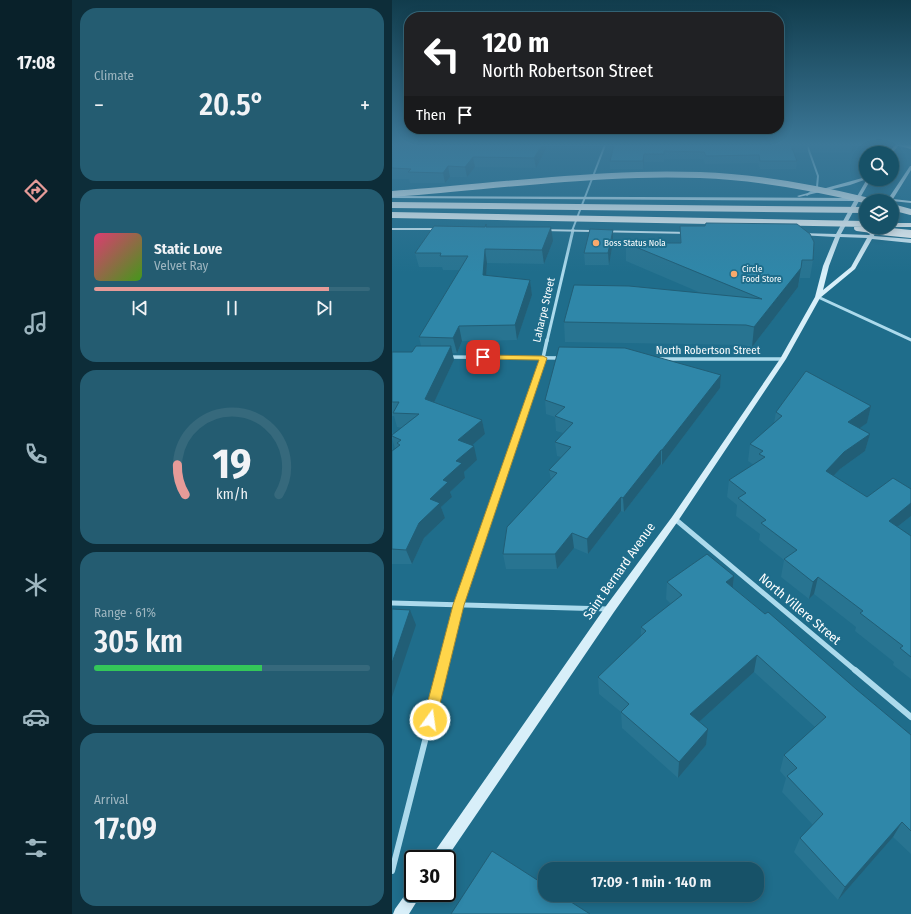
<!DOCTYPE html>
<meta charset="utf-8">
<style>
:root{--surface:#175268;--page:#245c71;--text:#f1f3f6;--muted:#9eb6c0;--line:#36697c;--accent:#e69b98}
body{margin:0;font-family:"Fira Sans Condensed",sans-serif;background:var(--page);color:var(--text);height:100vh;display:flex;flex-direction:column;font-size:15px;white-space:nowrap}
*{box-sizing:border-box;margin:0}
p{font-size:13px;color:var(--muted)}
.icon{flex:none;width:22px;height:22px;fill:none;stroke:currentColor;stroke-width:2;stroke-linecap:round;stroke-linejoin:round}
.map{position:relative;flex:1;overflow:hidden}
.side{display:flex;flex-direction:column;gap:8px;padding:8px;background:#0d2d39;width:320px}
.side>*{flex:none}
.banner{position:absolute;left:12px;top:12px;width:380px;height:122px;border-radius:16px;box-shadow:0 2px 10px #0003,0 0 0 1px var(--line);background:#202124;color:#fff;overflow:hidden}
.fabs{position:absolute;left:467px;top:146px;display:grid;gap:8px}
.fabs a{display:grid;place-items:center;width:40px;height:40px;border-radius:50%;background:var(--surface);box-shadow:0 2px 10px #0003,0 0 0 1px var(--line);font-size:20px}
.speed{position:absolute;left:12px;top:850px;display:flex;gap:8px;font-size:20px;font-weight:700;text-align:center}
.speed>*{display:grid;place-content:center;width:52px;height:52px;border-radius:50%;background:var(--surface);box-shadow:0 2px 10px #0003,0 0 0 1px var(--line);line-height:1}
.speed .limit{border:2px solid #111;border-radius:6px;background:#fff;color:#111}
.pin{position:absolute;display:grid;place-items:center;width:34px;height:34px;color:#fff;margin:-17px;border-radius:8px;box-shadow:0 2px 6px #0006}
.me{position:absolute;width:44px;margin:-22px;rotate:14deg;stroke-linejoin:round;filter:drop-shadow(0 0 3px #0008)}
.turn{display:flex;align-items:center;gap:14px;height:84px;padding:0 12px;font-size:18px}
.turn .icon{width:52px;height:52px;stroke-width:2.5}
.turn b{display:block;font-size:28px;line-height:34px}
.then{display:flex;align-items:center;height:38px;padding:0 12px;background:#0003;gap:8px;font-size:15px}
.big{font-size:30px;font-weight:600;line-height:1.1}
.side .tile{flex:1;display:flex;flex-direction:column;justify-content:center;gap:6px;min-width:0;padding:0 14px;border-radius:16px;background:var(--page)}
.side .dial{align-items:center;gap:0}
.dial svg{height:104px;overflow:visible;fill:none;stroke:var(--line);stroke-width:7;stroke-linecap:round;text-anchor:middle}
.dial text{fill:var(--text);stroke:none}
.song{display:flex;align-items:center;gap:12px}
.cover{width:48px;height:48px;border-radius:6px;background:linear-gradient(135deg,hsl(340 70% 55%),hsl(100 70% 35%))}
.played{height:4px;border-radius:2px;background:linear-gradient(90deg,var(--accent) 85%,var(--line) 85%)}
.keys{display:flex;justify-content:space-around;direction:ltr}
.heat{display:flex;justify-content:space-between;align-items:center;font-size:22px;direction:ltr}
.charge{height:6px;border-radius:3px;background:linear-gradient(90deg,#34c759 61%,var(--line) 0)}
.trip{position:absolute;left:146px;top:862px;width:226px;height:40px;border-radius:16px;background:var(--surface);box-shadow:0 2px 10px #0003,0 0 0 1px var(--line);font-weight:600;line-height:40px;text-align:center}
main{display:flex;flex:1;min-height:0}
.dock{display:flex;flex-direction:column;width:72px;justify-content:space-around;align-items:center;background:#09212a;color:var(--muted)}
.dock .icon{width:28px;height:28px}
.dock .active{color:var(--accent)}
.dock b{font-size:18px;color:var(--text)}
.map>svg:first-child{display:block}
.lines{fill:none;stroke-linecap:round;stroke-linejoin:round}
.street-far4{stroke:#acdaec;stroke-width:2}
.street-far3{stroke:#acdaec;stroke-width:3}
.street-far2{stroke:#acdaec;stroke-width:3.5}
.street-far1{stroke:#acdaec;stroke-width:5}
.street{stroke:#acdaec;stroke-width:6}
.secondary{fill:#d8eff9;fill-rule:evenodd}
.highway{fill:#fff;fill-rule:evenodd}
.highway-bridge-far1{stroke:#fff;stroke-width:6}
.highway-bridge{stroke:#fff;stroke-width:8}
.wall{fill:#287491}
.shaded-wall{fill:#215e76}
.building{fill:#2f87a9;stroke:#215e76}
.route{fill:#ffd54a;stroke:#a68a30}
.poi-dot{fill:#f9a96c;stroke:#1f6d8b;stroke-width:1.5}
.labels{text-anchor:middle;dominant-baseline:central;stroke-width:4;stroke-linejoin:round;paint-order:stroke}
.far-poi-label{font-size:9px;fill:#fff;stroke:#1f6d8b;text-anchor:start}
.street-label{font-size:11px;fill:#fff;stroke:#1f6d8b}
.near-street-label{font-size:13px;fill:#fff;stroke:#1f6d8b}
</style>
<main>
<nav class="dock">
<b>17:08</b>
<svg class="icon active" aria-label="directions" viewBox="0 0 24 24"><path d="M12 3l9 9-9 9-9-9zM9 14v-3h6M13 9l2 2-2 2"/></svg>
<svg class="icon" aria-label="music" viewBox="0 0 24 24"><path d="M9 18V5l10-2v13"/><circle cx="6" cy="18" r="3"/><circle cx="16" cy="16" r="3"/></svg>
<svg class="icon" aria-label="phone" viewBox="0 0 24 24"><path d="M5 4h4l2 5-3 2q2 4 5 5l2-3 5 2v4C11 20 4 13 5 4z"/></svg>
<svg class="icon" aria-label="climate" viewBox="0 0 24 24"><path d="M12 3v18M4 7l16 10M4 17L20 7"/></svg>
<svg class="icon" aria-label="car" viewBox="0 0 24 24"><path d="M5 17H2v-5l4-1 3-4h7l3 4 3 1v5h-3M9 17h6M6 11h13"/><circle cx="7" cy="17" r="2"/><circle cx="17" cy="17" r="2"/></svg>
<svg class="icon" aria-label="filters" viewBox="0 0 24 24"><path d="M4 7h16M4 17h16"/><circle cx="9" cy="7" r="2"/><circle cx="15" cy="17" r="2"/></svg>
</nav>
<section class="side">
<div class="tile"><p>Climate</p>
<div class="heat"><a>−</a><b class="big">20.5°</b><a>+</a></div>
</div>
<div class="tile">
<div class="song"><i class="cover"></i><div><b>Static Love</b><p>Velvet Ray</p></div></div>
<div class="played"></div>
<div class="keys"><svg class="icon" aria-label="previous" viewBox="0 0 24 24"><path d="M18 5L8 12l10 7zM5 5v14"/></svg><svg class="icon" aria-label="pause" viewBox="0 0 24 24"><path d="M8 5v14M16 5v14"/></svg><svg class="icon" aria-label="next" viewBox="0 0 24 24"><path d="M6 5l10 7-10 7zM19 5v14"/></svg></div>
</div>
<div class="tile dial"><svg viewBox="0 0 100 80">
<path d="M14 69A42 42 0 1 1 86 69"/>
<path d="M14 69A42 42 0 0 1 8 46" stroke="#e69b98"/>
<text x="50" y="56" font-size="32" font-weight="700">19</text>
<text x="50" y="72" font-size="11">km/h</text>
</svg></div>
<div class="tile"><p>Range · 61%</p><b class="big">305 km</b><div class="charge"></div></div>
<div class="tile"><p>Arrival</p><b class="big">17:09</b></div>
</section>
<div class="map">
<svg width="519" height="914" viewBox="0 0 519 914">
<rect width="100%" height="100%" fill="#1f6d8b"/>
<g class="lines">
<path class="street-far4" d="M 415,145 L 426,176 L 425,187 L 415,195
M 180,231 L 213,145"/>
<path class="street-far3" d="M 426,297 L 519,340
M 155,341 L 181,230"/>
<path class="street-far2" d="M 56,357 L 169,358
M 268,359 L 391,359
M 108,484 L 151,358 L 155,340"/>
<path class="street-far1" d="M 283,519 L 464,671
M 0,603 L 216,609
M 50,671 L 67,605 L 108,483"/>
<path class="street" d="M 463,670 L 519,717
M 0,871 L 51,670"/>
<path class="secondary" d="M 503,145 L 507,145 L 500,153 L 496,153 Z
M 518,166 L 519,166 L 519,170 L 501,199 L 519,201 L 519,203 L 500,201 L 467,201 L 449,234 L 477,235 L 481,232 L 483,233 L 482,236 L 519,239 L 519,243 L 480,239 L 463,269 L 428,298 L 394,359 L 286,521 L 222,612 L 54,859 L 39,859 L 41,854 L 214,606 L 280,517 L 388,359 L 423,297 L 431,266 L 443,237 L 408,235 L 406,234 L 408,233 L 444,234 L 462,201 L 0,198 L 0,196 L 464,198 L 475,179 L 458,185 L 407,197 L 405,196 L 474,177 L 474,179 L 479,179 L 468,198 L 496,199 ZM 448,237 L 475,238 L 459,267 L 431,290 L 437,266 Z
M 0,228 L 51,228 L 53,229 L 51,230 L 0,230 Z
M 148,229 L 298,232 L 300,233 L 298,234 L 150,231 L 148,231 Z
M 21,887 L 21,893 L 30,893 L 17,914 L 1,914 L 3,909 L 18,888 Z"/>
<path class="highway" d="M 504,145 L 519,145 L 519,149 Z
M 500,223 L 519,223 L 519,227 L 500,227 Z"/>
<path class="highway-bridge-far1" d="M 0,194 C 111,186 229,168 339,177 C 386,181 432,190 477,201
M 0,205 L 474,210
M 500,207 L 519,212
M 0,215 L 474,224
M 465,228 L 488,231"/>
<path class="highway-bridge" d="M 479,230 L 519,234"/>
</g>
<path class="wall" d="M 0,145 L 156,145 L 144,168 L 83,167 L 75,177 L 58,177 L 53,183 L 18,183 L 17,179 L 0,179 Z
M 222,145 L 416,145 L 415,153 L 402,153 L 405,161 L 404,169 L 368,169 L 366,163 L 313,164 L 311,159 L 272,159 L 272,162 L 252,162 L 251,169 L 218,169 L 218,161 Z
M 418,145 L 467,145 L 459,153 L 420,153 Z
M 288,226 L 421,260 L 418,278 L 408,278 L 406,287 L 360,347 L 352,345 L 173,342 L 172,322 L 309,293 L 234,261 L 234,243 L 288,243 Z
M 95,227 L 161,241 L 152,264 L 95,263 L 94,276 L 138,280 L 140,295 L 125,340 L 70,341 L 65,353 L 60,353 L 62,360 L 42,402 L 90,420 L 93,434 L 80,445 L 85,460 L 72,472 L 73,478 L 58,492 L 60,497 L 49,507 L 53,518 L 32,538 L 20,564 L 0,564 L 0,451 L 3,449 L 0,438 L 0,435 L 10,428 L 5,427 L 2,416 L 0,416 L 0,352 L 20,352 L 29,346 L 27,337 L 67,270 L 51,270 L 50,267 L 27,267 L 23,253 Z
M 221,230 L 221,242 L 217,265 L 193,265 L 192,253 Z
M 329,375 L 328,388 L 270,465 L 269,464 L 232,512 L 229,511 L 196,554 L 182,548 L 165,569 L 114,569 L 111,554 L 159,480 L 157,470 L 169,457 L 165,456 L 163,442 L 171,433 L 164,431 L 163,417 L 154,414 L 153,400 Z
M 479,406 L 475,423 L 467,428 L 478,434 L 473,451 L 448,469 L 442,476 L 475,497 L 519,489 L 519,516 L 505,527 L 519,536 L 519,679 L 501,665 L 502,662 L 463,631 L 464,627 L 422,594 L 417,599 L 389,577 L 392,560 L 367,540 L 368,534 L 344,516 L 345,505 L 335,497 L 337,480 L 362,465 L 356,461 L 358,444 L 382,423 L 384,412 Z
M 342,576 L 341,587 L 464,689 L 519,735 L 519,854 L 501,837 L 446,900 L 402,852 L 408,838 L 421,825 L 390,792 L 394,778 L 388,771 L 392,755 L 423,727 L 362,672 L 307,722 L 316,729 L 314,745 L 286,778 L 230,728 L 229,712 L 207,694 L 206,677 L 249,636 L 249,627 L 279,604 L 274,599 L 275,582 Z"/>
<path class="shaded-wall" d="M 150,145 L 156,145 L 144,168 L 142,158 Z
M 461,145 L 467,145 L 459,153 Z
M 252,154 L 252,162 L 251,169 L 251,161 Z
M 81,157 L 83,167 L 75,177 L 73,167 Z
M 56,166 L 58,177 L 53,183 L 51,173 Z
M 159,227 L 161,241 L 152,264 L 150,250 Z
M 221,230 L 221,242 L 217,265 L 216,253 Z
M 93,249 L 95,263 L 93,290 L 91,275 Z
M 409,268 L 406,287 L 360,347 L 362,327 Z
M 138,280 L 140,295 L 125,340 L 123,325 Z
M 67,326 L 70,341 L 65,353 L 61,338 Z
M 59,346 L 62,360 L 37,413 L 33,399 Z
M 329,375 L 328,388 L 270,465 L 270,450 Z
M 479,406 L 475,423 L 452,439 L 456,422 Z
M 90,420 L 93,434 L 70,454 L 66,440 Z
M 478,434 L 473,451 L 448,469 L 430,488 L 434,471 L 452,452 Z
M 82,446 L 85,460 L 72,472 L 73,478 L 58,492 L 60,497 L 49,507 L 53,518 L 32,538 L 20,564 L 14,550 L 38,499 L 64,461 Z
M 269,450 L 269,464 L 232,512 L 231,498 Z
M 229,497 L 229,511 L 196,554 L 195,539 Z
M 519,503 L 519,516 L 491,538 L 497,521 Z
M 180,533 L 182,548 L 165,569 L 163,554 Z
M 342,576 L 340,593 L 334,582 Z
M 426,577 L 422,594 L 417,599 L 421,582 Z
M 18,610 L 24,625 L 0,697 L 0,663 Z
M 365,655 L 362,672 L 297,731 L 298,714 Z
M 316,729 L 314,745 L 286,778 L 287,762 Z
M 510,822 L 501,837 L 446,900 L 453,887 Z"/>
<path class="building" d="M 0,145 L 150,145 L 142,158 L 81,157 L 73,167 L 56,166 L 51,173 L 16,172 L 19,169 L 0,168 Z
M 222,145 L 399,145 L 405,161 L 368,161 L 367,155 L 314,156 L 312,152 L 272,151 L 272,154 L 252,154 L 251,161 L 218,161 Z
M 314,223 L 405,224 L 418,234 L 422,242 L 421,260 L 410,260 L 409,268 L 362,327 L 354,325 L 172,322 L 182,285 L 237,286 L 370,299 L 234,243 L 289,243 L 288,226 L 313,226 Z
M 94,224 L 94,227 L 159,227 L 150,250 L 93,249 L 91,275 L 138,280 L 123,325 L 67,326 L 61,338 L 27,337 L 76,256 L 48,256 L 49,253 L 23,253 L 42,226 L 93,227 Z
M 198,229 L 221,230 L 216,253 L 192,253 Z
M 24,346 L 59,346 L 33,399 L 90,420 L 66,440 L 82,446 L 64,461 L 70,463 L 51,480 L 56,482 L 38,499 L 48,503 L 27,523 L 14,550 L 0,549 L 0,451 L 8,445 L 5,443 L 9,440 L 0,436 L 0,435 L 27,414 L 1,413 L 7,402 L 0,402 L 0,352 L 20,352 Z
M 167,347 L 233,348 L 329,375 L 270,450 L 269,450 L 231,498 L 229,497 L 195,539 L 180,533 L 163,554 L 111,554 L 115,527 L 165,473 L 157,470 L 179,447 L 163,442 L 181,423 L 163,416 L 173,407 L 153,400 Z
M 414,371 L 479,406 L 456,422 L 478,434 L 452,452 L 434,471 L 475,497 L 501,478 L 519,489 L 519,503 L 497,521 L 519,536 L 519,657 L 508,648 L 511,646 L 468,613 L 471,611 L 426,577 L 421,582 L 392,559 L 405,550 L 369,523 L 374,520 L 346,498 L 354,493 L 337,480 L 373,457 L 367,454 L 371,451 L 358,444 L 390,416 L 384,412 Z
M 315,554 L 342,576 L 334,582 L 373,614 L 376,612 L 464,689 L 519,735 L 519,831 L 510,822 L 453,887 L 408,838 L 431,814 L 395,776 L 405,768 L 392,755 L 434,717 L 365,655 L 298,714 L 316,729 L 287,762 L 229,712 L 237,704 L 206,677 L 254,631 L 249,627 L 290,595 L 275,582 Z
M 0,609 L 18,610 L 0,663 Z
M 100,851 L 153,885 L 153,895 L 168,895 L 198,914 L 59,914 Z"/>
<linearGradient id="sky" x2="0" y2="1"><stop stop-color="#113c4c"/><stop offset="0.53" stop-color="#3c7898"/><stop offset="1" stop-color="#3c7898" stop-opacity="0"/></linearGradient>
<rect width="519" height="273" fill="url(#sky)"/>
<path class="route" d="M 91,355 L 151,356 L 155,358 L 72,605 L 44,720 L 42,725 L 38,727 L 33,725 L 31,720 L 61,605 L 147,360 L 88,359 L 87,357 Z"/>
<g class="poi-dot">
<circle cx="204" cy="243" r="4"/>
<circle cx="342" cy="274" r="4"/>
</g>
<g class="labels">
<g class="far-poi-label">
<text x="212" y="243">Boss Status Nola</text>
<text x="350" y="269">Circle<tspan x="350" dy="10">Food Store</tspan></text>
</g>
<g class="street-label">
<text transform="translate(152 310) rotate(-77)">Laharpe Street</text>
<text x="316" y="350">North Robertson Street</text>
</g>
<g class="near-street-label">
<text transform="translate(227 571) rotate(-55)">Saint Bernard Avenue</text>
<text transform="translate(408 609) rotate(40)">North Villere Street</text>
</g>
</g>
</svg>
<div class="fabs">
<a><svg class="icon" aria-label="search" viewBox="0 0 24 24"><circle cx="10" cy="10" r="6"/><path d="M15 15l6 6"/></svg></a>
<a><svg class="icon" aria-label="layers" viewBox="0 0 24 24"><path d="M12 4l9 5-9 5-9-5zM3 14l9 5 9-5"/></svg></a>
</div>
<div class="speed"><div class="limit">30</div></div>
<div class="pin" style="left:91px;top:357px;background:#d93025"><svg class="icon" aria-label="arrive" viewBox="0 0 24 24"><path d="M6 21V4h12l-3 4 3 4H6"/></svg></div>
<svg class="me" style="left:38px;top:720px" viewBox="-20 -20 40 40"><circle r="17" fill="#ffd54a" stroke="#fff" stroke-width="3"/><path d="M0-11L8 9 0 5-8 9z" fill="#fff"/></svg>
<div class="trip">17:09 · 1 min · 140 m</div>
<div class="banner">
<div class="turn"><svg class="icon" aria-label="left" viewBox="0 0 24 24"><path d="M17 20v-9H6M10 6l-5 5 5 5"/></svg><div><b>120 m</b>North Robertson Street</div></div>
<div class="then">Then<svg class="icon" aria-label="arrive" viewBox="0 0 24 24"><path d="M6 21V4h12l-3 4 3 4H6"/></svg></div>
</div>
</div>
</main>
